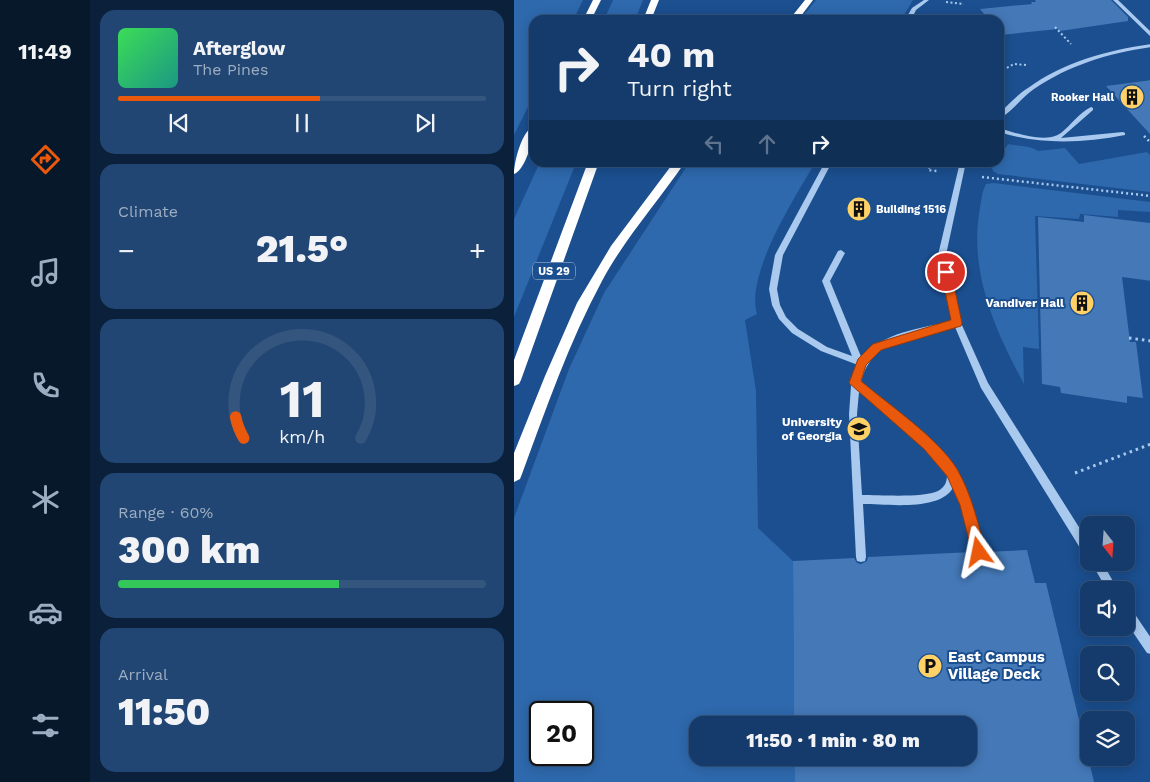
<!DOCTYPE html>
<meta charset="utf-8">
<style>
:root{--surface:#143b6b;--page:#214673;--text:#f1f3f6;--muted:#9dadc1;--line:#33557e;--accent:#ea580c}
body{margin:0;font-family:"Work Sans",sans-serif;background:var(--page);color:var(--text);height:100vh;display:flex;flex-direction:column;font-size:19px;white-space:nowrap}
*{box-sizing:border-box;margin:0}
p{font-size:16px;color:var(--muted)}
.icon{flex:none;width:28px;height:28px;fill:none;stroke:currentColor;stroke-width:2;stroke-linecap:round;stroke-linejoin:round}
.map{position:relative;flex:1;overflow:hidden}
.sheet{display:flex;flex-direction:column;gap:10px;padding:10px;background:#0b203b;width:424px}
.sheet>*{flex:none}
.guide{position:absolute;left:15px;top:15px;width:475px;height:152px;border-radius:15px;box-shadow:0 2px 12px #0003,0 0 0 1px var(--line);background:#143b6b;color:var(--text);overflow:hidden}
.needle{width:32px;rotate:163deg}
.tools{position:absolute;left:566px;top:516px;display:grid;gap:10px}
.tools a{display:grid;place-items:center;width:55px;height:55px;border-radius:10px;background:var(--surface);box-shadow:0 2px 12px #0003,0 0 0 1px var(--line);font-size:25px}
.speed{position:absolute;left:15px;top:701px;display:flex;gap:10px;font-size:25px;font-weight:700;text-align:center}
.speed>*{display:grid;place-content:center;width:65px;height:65px;border-radius:50%;background:var(--surface);box-shadow:0 2px 12px #0003,0 0 0 1px var(--line);line-height:1}
.speed .limit{border:2px solid #111;border-radius:8px;background:#fff;color:#111}
.pin{position:absolute;display:grid;place-items:center;width:42px;height:42px;color:#fff;margin:-21px;border:2px solid #fff;border-radius:50%;box-shadow:0 1px 5px #0007}
.me{position:absolute;width:55px;margin:-28px;rotate:348deg;stroke-linejoin:round;filter:drop-shadow(0 0 4px #0008)}
.turn{display:flex;align-items:center;gap:18px;height:105px;padding:0 15px;font-size:22px}
.turn .icon{width:65px;height:65px;stroke-width:2.5}
.turn b{display:block;font-size:35px;line-height:42px}
.lanes{display:flex;align-items:center;height:48px;padding:0 15px;background:#0003;justify-content:center;gap:25px;direction:ltr}
.lanes .off{opacity:.35}
.big{font-size:38px;font-weight:800;line-height:1.1}
.sheet .widget{flex:1;display:flex;flex-direction:column;justify-content:center;gap:8px;min-width:0;padding:0 18px;border-radius:15px;background:var(--page)}
.sheet .dial{align-items:center;gap:0}
.dial svg{height:130px;overflow:visible;fill:none;stroke:var(--line);stroke-width:7;stroke-linecap:round;text-anchor:middle}
.dial text{fill:var(--text);stroke:none}
.song{display:flex;align-items:center;gap:15px}
.cover{width:60px;height:60px;border-radius:8px;background:linear-gradient(135deg,hsl(130 70% 55%),hsl(170 70% 35%))}
.played{height:5px;border-radius:2px;background:linear-gradient(90deg,var(--accent) 55%,var(--line) 55%)}
.keys{display:flex;justify-content:space-around;direction:ltr}
.heat{display:flex;justify-content:space-between;align-items:center;font-size:28px;direction:ltr}
.charge{height:8px;border-radius:4px;background:linear-gradient(90deg,#34c759 60%,var(--line) 0)}
.trip{position:absolute;left:175px;top:716px;width:288px;height:50px;border-radius:15px;background:var(--surface);box-shadow:0 2px 12px #0003,0 0 0 1px var(--line);font-weight:800;line-height:50px;text-align:center}
main{display:flex;flex:1;min-height:0}
.dock{display:flex;flex-direction:column;width:90px;justify-content:space-around;align-items:center;background:#08182b;color:var(--muted)}
.dock .icon{width:35px;height:35px}
.dock .current{color:var(--accent)}
.dock b{font-size:22px;color:var(--text)}
.map>svg:first-child{display:block}
.green{fill:#2e69ad;fill-rule:evenodd}
.building{fill:#4478b7}
.lines{fill:none;stroke-linecap:round;stroke-linejoin:round}
.path-far2{stroke:#a9c9ee;stroke-width:2;stroke-dasharray:2 2.5;stroke-linecap:butt}
.path-far1{stroke:#a9c9ee;stroke-width:2.5;stroke-dasharray:2 3;stroke-linecap:butt}
.path{stroke:#a9c9ee;stroke-width:3;stroke-dasharray:2.5 4;stroke-linecap:butt}
.minor{fill:#a9c9ee;fill-rule:evenodd}
.highway{fill:#fff;fill-rule:evenodd}
.route{fill:#ea580c;stroke:#983908}
.labels{text-anchor:middle;dominant-baseline:central;stroke-width:4;stroke-linejoin:round;paint-order:stroke}
.far-poi-label{font-size:11px;font-weight:bold;fill:#fff;stroke:#1b4f8f;text-anchor:end}
.shield{fill:#1b4f8f;stroke:#bbcadd;stroke-width:1}
.shield-label{font-size:11px;font-weight:bold;fill:#fff}
.poi-label{font-size:12px;font-weight:bold;fill:#fff;stroke:#1b4f8f;text-anchor:end}
.near-poi-label{font-size:15px;font-weight:bold;fill:#fff;stroke:#1b4f8f;text-anchor:start}
</style>
<main>
<nav class="dock">
<b>11:49</b>
<svg class="icon current" aria-label="directions" viewBox="0 0 24 24"><path d="M12 3l9 9-9 9-9-9zM9 14v-3h6M13 9l2 2-2 2"/></svg>
<svg class="icon" aria-label="music" viewBox="0 0 24 24"><path d="M9 18V5l10-2v13"/><circle cx="6" cy="18" r="3"/><circle cx="16" cy="16" r="3"/></svg>
<svg class="icon" aria-label="phone" viewBox="0 0 24 24"><path d="M5 4h4l2 5-3 2q2 4 5 5l2-3 5 2v4C11 20 4 13 5 4z"/></svg>
<svg class="icon" aria-label="climate" viewBox="0 0 24 24"><path d="M12 3v18M4 7l16 10M4 17L20 7"/></svg>
<svg class="icon" aria-label="car" viewBox="0 0 24 24"><path d="M5 17H2v-5l4-1 3-4h7l3 4 3 1v5h-3M9 17h6M6 11h13"/><circle cx="7" cy="17" r="2"/><circle cx="17" cy="17" r="2"/></svg>
<svg class="icon" aria-label="filters" viewBox="0 0 24 24"><path d="M4 7h16M4 17h16"/><circle cx="9" cy="7" r="2"/><circle cx="15" cy="17" r="2"/></svg>
</nav>
<section class="sheet">
<div class="widget">
<div class="song"><i class="cover"></i><div><b>Afterglow</b><p>The Pines</p></div></div>
<div class="played"></div>
<div class="keys"><svg class="icon" aria-label="previous" viewBox="0 0 24 24"><path d="M18 5L8 12l10 7zM5 5v14"/></svg><svg class="icon" aria-label="pause" viewBox="0 0 24 24"><path d="M8 5v14M16 5v14"/></svg><svg class="icon" aria-label="next" viewBox="0 0 24 24"><path d="M6 5l10 7-10 7zM19 5v14"/></svg></div>
</div>
<div class="widget"><p>Climate</p>
<div class="heat"><a>−</a><b class="big">21.5°</b><a>+</a></div>
</div>
<div class="widget dial"><svg viewBox="0 0 100 80">
<path d="M14 69A42 42 0 1 1 86 69"/>
<path d="M14 69A42 42 0 0 1 9 56" stroke="#ea580c"/>
<text x="50" y="56" font-size="32" font-weight="700">11</text>
<text x="50" y="72" font-size="11">km/h</text>
</svg></div>
<div class="widget"><p>Range · 60%</p><b class="big">300 km</b><div class="charge"></div></div>
<div class="widget"><p>Arrival</p><b class="big">11:50</b></div>
</section>
<div class="map">
<svg width="637" height="782" viewBox="0 0 637 782">
<rect width="100%" height="100%" fill="#1b4f8f"/>
<path class="green" d="M 0,0 L 69,0 L 59,20 L 20,20 L 20,95 L 0,135 Z
M 99,0 L 129,0 L 121,20 L 90,20 Z
M 302,0 L 399,0 L 387,20 L 286,20 Z
M 494,144 C 503,146 518,146 524,151 L 551,148 L 565,164 L 633,152 L 636,155 L 636,192 L 484,174 L 479,171 L 478,168 L 482,163 L 485,162 L 485,158 Z
M 26,162 L 62,163 L 0,317 L 0,219 Z
M 175,163 L 301,163 C 281,197 231,275 243,314 L 231,320 L 242,391 L 244,528 L 279,561 L 280,725 L 184,725 L 184,758 L 281,758 L 281,782 L 0,782 L 0,518 L 55,369 L 90,293 ZM 26,712 L 69,712 L 69,755 L 26,755 Z
M 480,183 L 636,202 L 636,212 L 604,210 L 604,217 L 566,214 L 565,219 L 521,216 L 525,349 L 509,347 L 510,384 C 482,332 456,275 465,214 C 467,204 467,194 472,184 Z"/>
<path class="building" d="M 521,0 L 597,0 L 614,17 L 614,21 L 546,31 L 544,29 L 486,35 L 485,20 L 475,20 L 466,9 L 518,4 L 517,2 L 522,2 Z
M 637,80 L 637,135 L 592,86 Z
M 570,215 L 637,223 L 637,281 L 608,277 L 616,342 L 622,342 L 629,398 L 613,396 L 613,403 L 547,393 L 546,387 L 528,384 L 524,217 L 570,222 Z
M 513,550 L 521,583 L 532,583 L 580,782 L 281,782 L 281,758 L 454,758 L 454,725 L 280,725 L 279,561 L 340,558 L 343,563 L 347,564 L 353,561 L 354,557 L 458,552 L 461,558 L 465,559 L 471,556 L 472,552 Z"/>
<g class="lines">
<path class="path-far2" d="M 432,2 L 450,4
M 541,27 L 557,44
M 485,72 L 500,64 L 512,65"/>
<path class="path-far1" d="M 630,136 L 637,143
M 417,162 L 414,170 L 423,171
M 468,177 L 637,196"/>
<path class="path" d="M 615,338 L 637,341
M 561,473 L 637,444"/>
<path class="minor" d="M 410,0 L 415,0 L 402,10 L 397,20 L 391,20 L 398,8 Z
M 599,0 L 604,0 L 637,32 L 637,37 Z
M 637,44 L 637,47 C 595,53 555,65 520,89 C 508,97 498,112 485,119 L 485,114 C 494,105 503,95 514,88 C 549,62 594,50 637,44 Z
M 577,107 L 579,108 L 579,110 L 547,138 L 609,132 L 611,133 L 611,135 C 569,143 526,145 485,132 L 485,128 C 502,133 531,144 547,133 C 557,125 565,113 577,107 Z
M 311,162 L 318,162 L 269,255 L 263,289 L 266,305 L 272,317 L 284,329 L 313,347 L 338,356 L 308,281 L 324,251 L 327,250 L 331,253 L 316,281 L 348,359 C 366,332 409,328 439,321 L 424,255 L 446,162 L 452,162 L 432,255 L 447,323 L 474,383 L 575,543 L 575,557 L 571,556 L 467,388 L 441,327 C 416,333 375,338 358,359 C 352,366 349,374 347,383 C 414,436 455,462 470,552 L 469,556 L 465,557 L 461,556 L 451,510 L 440,486 C 428,512 373,504 349,504 L 352,557 L 351,561 L 347,562 L 343,561 L 342,557 L 335,414 L 337,386 L 336,383 L 339,380 L 344,365 L 307,351 L 278,333 L 265,319 L 258,305 L 255,289 L 261,255 ZM 345,392 C 377,417 409,441 433,475 C 433,482 431,487 424,491 C 410,498 366,495 348,495 L 343,414 Z
M 577,562 L 588,562 L 604,590 L 593,590 Z
M 612,606 L 616,607 L 637,638 L 637,654 L 633,653 L 612,622 Z"/>
<path class="highway" d="M 79,0 L 87,0 L 77,20 L 69,20 Z
M 137,0 L 145,0 L 137,20 L 129,20 Z
M 291,0 L 299,0 L 284,20 L 275,20 Z
M 20,126 C 20,137 12,170 0,174 C 0,162 8,130 20,126 Z
M 74,162 L 85,162 L 7,380 L 5,384 L 0,386 L 0,360 Z
M 160,162 L 171,162 C 144,202 111,238 88,281 C 55,342 32,409 8,474 L 6,479 L 0,482 L 0,453 L 31,376 L 63,303 L 97,246 Z"/>
</g>
<path class="route" d="M 432,269 L 437,272 L 448,323 L 447,326 L 367,350 L 352,365 L 347,381 C 375,405 424,438 443,469 C 458,495 464,524 472,552 L 470,557 L 465,559 L 460,557 L 458,552 L 446,505 L 433,476 L 410,449 L 335,383 L 344,359 L 359,344 L 437,320 L 427,272 Z"/>
<defs>
<symbol id="building-disc" viewBox="-11 -11 22 22"><circle r="9.5" fill="#ffd166" stroke="#1b4f8f"/><path d="M-4-6H4V6H1V3H-1V6H-4ZM-2.5-4.3h1.7v1.8h-1.7ZM.8-4.3h1.7v1.8H.8ZM-2.5-1h1.7V.8h-1.7ZM.8-1h1.7V.8H.8Z" fill="#111"/></symbol>
<symbol id="university-disc" viewBox="-11 -11 22 22"><circle r="9.5" fill="#ffd166" stroke="#1b4f8f"/><path d="M0-5L7-2L0 1L-7-2ZM-4 1L0 2.5L4 1V4Q0 6-4 4Z" fill="#111"/></symbol>
<symbol id="parking-disc" viewBox="-11 -11 22 22"><circle r="9.5" fill="#ffd166" stroke="#1b4f8f"/><path d="M-3.5-5.5H1a3.5 3.5 0 0 1 0 7H-1V5.5H-3.5ZM-1-3.4V-.6H.8a1.4 1.4 0 0 0 0-2.8Z" fill="#111"/></symbol>
</defs>
<g fill-rule="evenodd">
<use href="#building-disc" x="604" y="83" width="28" height="28"/>
<use href="#building-disc" x="331" y="195" width="28" height="28"/>
<use href="#building-disc" x="554" y="289" width="28" height="28"/>
<use href="#university-disc" x="331" y="415" width="28" height="28"/>
<use href="#parking-disc" x="402" y="652" width="28" height="28"/>
</g>
<g class="labels">
<g class="far-poi-label">
<text x="600" y="97">Rooker Hall</text>
<text x="362" y="209" text-anchor="start">Building 1516</text>
</g>
<rect class="shield" x="19" y="262.5" width="42" height="17" rx="4"/>
<g class="shield-label">
<text x="40" y="271">US 29</text>
</g>
<g class="poi-label">
<text x="550" y="303">Vandiver Hall</text>
<text x="328" y="422">University<tspan x="328" dy="14">of Georgia</tspan></text>
</g>
<g class="near-poi-label">
<text x="434" y="657">East Campus<tspan x="434" dy="17">Village Deck</tspan></text>
</g>
</g>
</svg>
<div class="tools">
<a><svg class="needle" viewBox="-14 -14 28 28"><path d="M0-13l5 13h-10z" fill="#e53935"/><path d="M0 13l5-13h-10z" fill="#9dadc1"/></svg></a>
<a><svg class="icon" aria-label="sound" viewBox="0 0 24 24"><path d="M4 9h4l5-4v14l-5-4H4zM17 9q2 3 0 6"/></svg></a>
<a><svg class="icon" aria-label="search" viewBox="0 0 24 24"><circle cx="10" cy="10" r="6"/><path d="M15 15l6 6"/></svg></a>
<a><svg class="icon" aria-label="layers" viewBox="0 0 24 24"><path d="M12 4l9 5-9 5-9-5zM3 14l9 5 9-5"/></svg></a>
</div>
<div class="speed"><div class="limit">20</div></div>
<div class="pin" style="left:432px;top:272px;background:#d93025"><svg class="icon" aria-label="arrive" viewBox="0 0 24 24"><path d="M6 21V4h12l-3 4 3 4H6"/></svg></div>
<svg class="me" style="left:465px;top:552px" viewBox="-20 -20 40 40"><path d="M0-17L14 15 0 8-14 15z" fill="#ea580c" stroke="#fff" stroke-width="4"/></svg>
<div class="trip">11:50 · 1 min · 80 m</div>
<div class="guide">
<div class="turn"><svg class="icon" aria-label="right" viewBox="0 0 24 24"><path d="M7 20v-9h11M14 6l5 5-5 5"/></svg><div><b>40 m</b>Turn right</div></div>
<div class="lanes"><svg class="icon off" aria-label="left" viewBox="0 0 24 24"><path d="M17 20v-9H6M10 6l-5 5 5 5"/></svg><svg class="icon off" aria-label="ahead" viewBox="0 0 24 24"><path d="M12 20V5M6 11l6-6 6 6"/></svg><svg class="icon" aria-label="right" viewBox="0 0 24 24"><path d="M7 20v-9h11M14 6l5 5-5 5"/></svg></div>
</div>
</div>
</main>
